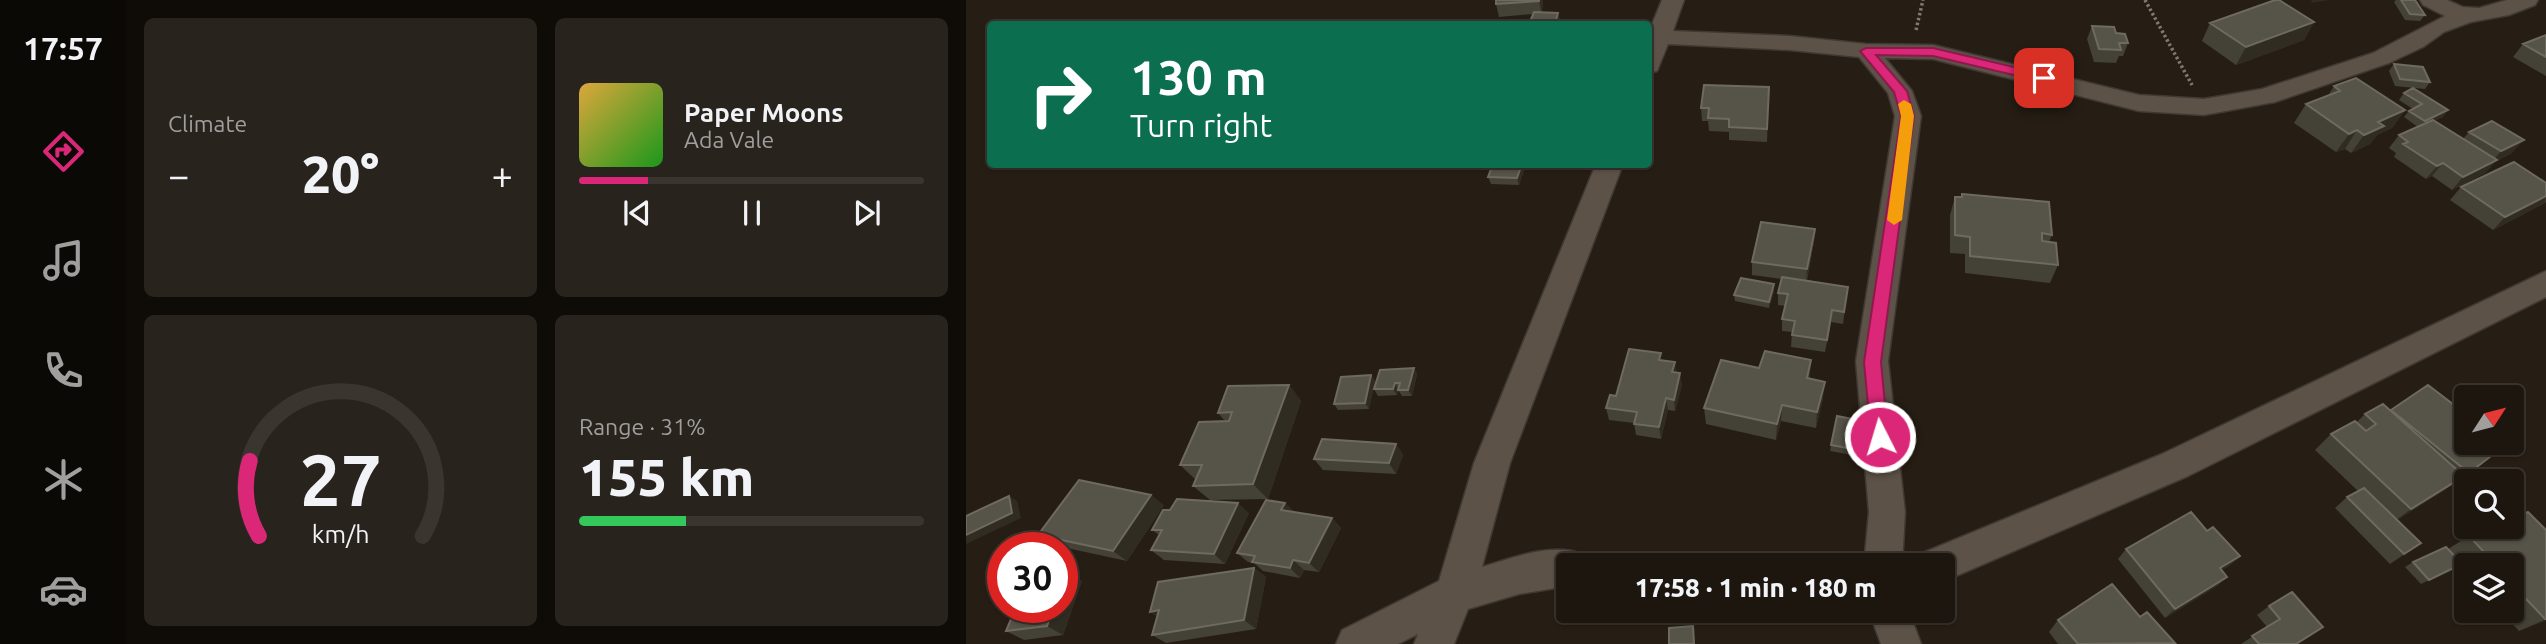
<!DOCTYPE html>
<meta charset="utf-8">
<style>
:root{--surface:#1c160f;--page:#29231d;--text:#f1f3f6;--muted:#a09f9e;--line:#3a352f;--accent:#db2777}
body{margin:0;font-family:Ubuntu,sans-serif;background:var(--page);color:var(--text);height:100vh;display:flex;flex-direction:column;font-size:26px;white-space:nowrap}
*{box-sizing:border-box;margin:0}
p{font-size:23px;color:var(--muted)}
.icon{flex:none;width:38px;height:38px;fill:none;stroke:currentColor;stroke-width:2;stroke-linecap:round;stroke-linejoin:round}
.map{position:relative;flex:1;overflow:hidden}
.side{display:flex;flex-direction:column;gap:18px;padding:18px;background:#0f0c08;width:840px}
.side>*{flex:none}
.guide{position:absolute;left:21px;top:21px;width:665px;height:147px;border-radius:7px;box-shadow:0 2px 5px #0004,0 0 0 2px var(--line);background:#0b6e4f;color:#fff;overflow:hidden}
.needle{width:46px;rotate:54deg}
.tools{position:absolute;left:1488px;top:385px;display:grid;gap:14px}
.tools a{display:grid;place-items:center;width:70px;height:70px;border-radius:7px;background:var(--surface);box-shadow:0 2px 5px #0004,0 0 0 2px var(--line);font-size:35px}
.speed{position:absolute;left:21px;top:532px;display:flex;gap:14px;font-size:35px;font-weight:700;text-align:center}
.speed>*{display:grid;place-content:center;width:91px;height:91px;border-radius:50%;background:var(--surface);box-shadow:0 2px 5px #0004,0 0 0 2px var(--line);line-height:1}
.speed .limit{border:10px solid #d22;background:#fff;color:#111}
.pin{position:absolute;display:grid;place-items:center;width:60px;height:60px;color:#fff;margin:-30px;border-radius:14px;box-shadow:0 4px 10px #0006}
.me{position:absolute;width:77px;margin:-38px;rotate:355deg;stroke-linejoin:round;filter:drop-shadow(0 0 5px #0008)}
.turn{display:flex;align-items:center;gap:24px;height:147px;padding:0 28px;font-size:32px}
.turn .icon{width:91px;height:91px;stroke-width:2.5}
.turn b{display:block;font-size:49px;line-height:60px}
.big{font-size:52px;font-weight:800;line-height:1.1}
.side .card{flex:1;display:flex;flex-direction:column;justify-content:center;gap:10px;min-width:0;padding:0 24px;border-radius:10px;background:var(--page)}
.side .dial{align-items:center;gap:0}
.dial svg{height:182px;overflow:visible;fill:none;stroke:var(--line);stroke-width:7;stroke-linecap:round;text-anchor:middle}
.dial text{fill:var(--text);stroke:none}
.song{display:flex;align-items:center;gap:21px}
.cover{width:84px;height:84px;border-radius:10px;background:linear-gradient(135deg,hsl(40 70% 55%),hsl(120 70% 35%))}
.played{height:7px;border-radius:4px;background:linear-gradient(90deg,var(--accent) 20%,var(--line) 20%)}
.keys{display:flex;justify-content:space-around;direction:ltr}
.heat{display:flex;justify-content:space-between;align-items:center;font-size:38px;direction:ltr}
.charge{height:10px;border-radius:5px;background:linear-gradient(90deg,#34c759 31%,var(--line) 0)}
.side .tiles{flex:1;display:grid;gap:18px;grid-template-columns:repeat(2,1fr)}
.trip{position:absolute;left:590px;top:553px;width:399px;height:70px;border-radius:7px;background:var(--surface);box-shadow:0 2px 5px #0004,0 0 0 2px var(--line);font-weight:800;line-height:70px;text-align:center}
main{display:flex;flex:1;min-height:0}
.dock{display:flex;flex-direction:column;width:126px;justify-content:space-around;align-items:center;background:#0b0906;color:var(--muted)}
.dock .icon{width:49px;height:49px}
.dock .current{color:var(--accent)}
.dock b{font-size:32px;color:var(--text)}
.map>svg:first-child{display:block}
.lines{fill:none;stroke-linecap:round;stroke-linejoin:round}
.street-casing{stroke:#403933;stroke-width:3}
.path{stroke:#807971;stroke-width:3.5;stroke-dasharray:2.5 2.5;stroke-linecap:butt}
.street{fill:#5c5247;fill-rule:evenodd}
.wall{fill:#444136}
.shaded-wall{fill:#302c21}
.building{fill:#565348;stroke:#6e6a60;stroke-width:2}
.route{fill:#db2777;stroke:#8e194d;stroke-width:2}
.slow{fill:#f59e0b}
</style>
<main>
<nav class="dock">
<b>17:57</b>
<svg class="icon current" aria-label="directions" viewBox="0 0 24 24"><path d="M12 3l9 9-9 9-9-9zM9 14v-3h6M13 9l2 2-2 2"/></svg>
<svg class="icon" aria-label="music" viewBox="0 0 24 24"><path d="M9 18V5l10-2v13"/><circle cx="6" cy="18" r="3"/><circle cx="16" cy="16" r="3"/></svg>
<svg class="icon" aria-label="phone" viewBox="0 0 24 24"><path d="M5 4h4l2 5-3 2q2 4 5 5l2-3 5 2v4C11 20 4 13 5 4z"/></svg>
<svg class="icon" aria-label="climate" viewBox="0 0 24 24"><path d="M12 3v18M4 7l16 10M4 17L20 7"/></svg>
<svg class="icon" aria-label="car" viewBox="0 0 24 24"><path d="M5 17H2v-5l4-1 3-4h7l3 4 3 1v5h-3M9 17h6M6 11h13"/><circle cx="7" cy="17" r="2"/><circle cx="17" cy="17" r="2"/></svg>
</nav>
<section class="side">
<div class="tiles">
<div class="card"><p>Climate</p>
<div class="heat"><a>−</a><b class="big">20°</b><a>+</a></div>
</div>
<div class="card">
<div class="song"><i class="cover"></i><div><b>Paper Moons</b><p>Ada Vale</p></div></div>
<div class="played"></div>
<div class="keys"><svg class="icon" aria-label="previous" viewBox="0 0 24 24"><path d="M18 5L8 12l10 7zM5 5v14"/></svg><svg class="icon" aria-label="pause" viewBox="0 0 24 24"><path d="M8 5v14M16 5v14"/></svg><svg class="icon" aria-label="next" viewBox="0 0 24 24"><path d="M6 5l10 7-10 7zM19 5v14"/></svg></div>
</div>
<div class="card dial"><svg viewBox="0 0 100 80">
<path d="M14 69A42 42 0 1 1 86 69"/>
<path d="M14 69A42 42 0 0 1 10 36" stroke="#db2777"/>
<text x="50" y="56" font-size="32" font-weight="700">27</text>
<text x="50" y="72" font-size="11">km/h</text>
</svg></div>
<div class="card"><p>Range · 31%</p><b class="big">155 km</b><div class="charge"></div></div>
</div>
</section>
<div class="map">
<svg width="1580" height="644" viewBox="0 0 1580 644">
<rect width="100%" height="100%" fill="#261e14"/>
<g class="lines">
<defs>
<path id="street" d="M 696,0 L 718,0 L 707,31 L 824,36 L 900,44 L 967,45 L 1173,95 L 1238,99 L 1296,89 L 1407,53 L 1479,16 L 1457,5 L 1454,0 L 1481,0 L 1497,7 L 1513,8 L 1541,0 L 1572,0 L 1569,5 L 1543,15 L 1505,22 L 1478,32 L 1457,47 L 1423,63 L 1309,102 L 1238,115 L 1173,111 L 967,59 L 919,58 L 946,91 L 955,116 L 922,361 L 939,512 L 936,565 L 898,565 L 903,512 L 890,361 L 929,116 L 922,93 L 893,57 L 824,50 L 702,44 L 691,71 L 682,73 L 682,34 Z
M 630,164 L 657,164 L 544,463 L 516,567 C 546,558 586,542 616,554 L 620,565 L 602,565 L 602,586 L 553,594 L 502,609 L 488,644 L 448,644 L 452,634 L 432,644 L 370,644 L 376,630 L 473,581 L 508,463 Z
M 1580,271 L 1580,297 L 1222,476 L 976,582 L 976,565 L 954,565 L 959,552 L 1196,454 Z
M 903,611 L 943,611 L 955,644 L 915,644 Z"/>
</defs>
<use href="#street" class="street-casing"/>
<path class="path" d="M 1179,0 L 1226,85
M 950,30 L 957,0"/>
<use href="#street" class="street"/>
</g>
<path class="wall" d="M 530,0 L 577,0 L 576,12 L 594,19 L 592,24 L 563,24 L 567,14 L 533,17 L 530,4 Z
M 1430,0 L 1449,0 L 1459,15 L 1454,21 L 1439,20 L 1428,2 Z
M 1348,22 L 1338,40 L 1270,65 L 1236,41 L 1244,23 Z
M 1126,26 L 1150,33 L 1162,43 L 1157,56 L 1153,56 L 1150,63 L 1128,62 L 1121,39 Z
M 1580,35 L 1580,76 L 1547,57 L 1557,44 Z
M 1428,64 L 1464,82 L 1459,89 L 1429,86 L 1423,71 Z
M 1368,86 L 1439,110 L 1426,128 L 1411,135 L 1404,144 L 1385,153 L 1379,149 L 1370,152 L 1328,123 L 1340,104 L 1362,96 Z
M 803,87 L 801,142 L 763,140 L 763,132 L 743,131 L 742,121 L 736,121 L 735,108 Z
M 1438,93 L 1477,117 L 1468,121 L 1497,139 L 1503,132 L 1546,153 L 1530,161 L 1519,173 L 1486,190 L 1466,176 L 1460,179 L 1428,157 L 1430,153 L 1423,148 L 1433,135 L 1452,127 L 1438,117 L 1443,111 L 1447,109 L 1433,100 Z
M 559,167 L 553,185 L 525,184 L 522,177 Z
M 1580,183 L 1580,202 L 1579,203 L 1527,230 L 1484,200 L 1495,187 Z
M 996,194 L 1086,235 L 1083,242 L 1092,265 L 1084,283 L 999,273 L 999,254 L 984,253 L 984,215 L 989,197 L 995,197 Z
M 849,229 L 848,242 L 841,280 L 882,287 L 877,324 L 865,322 L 859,352 L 825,347 L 826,332 L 816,331 L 816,319 L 819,306 L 812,305 L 812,293 L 816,279 L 786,275 L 786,262 Z
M 808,291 L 803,308 L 769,301 L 768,295 Z
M 696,360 L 710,373 L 716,385 L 709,411 L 702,410 L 695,439 L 670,435 L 668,423 L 643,420 L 640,408 L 650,396 Z
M 448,368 L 451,374 L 446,396 L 436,396 L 432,390 L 431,395 L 412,396 L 408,389 Z
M 405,375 L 409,381 L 403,409 L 372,410 L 368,404 Z
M 844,379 L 857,398 L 850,428 L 815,421 L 810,440 L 740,424 L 738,408 Z
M 323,385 L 335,401 L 302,499 L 244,500 L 227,486 L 230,480 L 214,465 L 259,421 L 252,413 Z
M 1462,385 L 1503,473 L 1477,491 L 1431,520 L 1455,543 L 1424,564 L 1369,508 L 1381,497 L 1392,491 L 1349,450 L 1365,434 L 1391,422 L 1399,414 L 1424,411 Z
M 871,416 L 892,420 L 886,455 L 864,451 Z
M 430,444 L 437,455 L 430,474 L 357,470 L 348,459 Z
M 319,503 L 328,512 L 366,518 L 375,528 L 353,572 L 338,570 L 334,578 L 297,571 L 288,563 L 282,562 L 271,553 Z
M 198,505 L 161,561 L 87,545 L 72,535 Z
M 283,513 L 259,564 L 198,560 L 185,550 L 193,535 L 186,530 Z
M 1580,530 L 1580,620 L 1553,631 L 1535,611 L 1545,611 L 1545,565 L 1500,565 L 1500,571 L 1495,565 L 1455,584 L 1439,567 L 1447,562 L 1482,549 L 1503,536 Z
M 1241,531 L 1274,556 L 1263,566 L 1256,570 L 1261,577 L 1251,586 L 1199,618 L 1152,559 L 1160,549 Z
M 288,568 L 300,577 L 290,629 L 200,643 L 186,635 Z
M 101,572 L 116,581 L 97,635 L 58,640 L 40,631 Z
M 1326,592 L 1331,644 L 1275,644 L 1301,627 L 1291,615 L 1303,606 Z
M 1174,617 L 1208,644 L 1092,644 L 1083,632 L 1092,620 Z"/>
<path class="shaded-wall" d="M 573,0 L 577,0 L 576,14 L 573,1 Z
M 1346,0 L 1363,0 L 1345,3 Z
M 592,13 L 594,19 L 592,24 L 589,24 Z
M 1348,22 L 1338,40 L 1270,65 L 1280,47 Z
M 1439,110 L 1426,128 L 1411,135 L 1404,144 L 1385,153 L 1398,135 L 1412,122 Z
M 1482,110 L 1477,117 L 1454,127 L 1459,121 Z
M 1391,130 L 1379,149 L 1370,152 L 1383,134 Z
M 1558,140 L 1546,153 L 1530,161 L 1519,173 L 1486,190 L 1497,177 L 1524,164 L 1535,151 Z
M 1477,163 L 1466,176 L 1460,179 L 1471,166 Z
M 556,164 L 558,164 L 559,167 L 553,185 L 551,178 Z
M 1580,196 L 1579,203 L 1527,230 L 1539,217 Z
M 849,229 L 848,242 L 840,282 L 841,269 Z
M 808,284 L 808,291 L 803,308 L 803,302 Z
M 845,360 L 844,377 L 840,394 L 841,378 Z
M 709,362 L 711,374 L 706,372 Z
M 448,368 L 451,374 L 446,396 L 442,390 Z
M 714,373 L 716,385 L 709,411 L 708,400 Z
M 405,375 L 409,381 L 403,409 L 399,403 Z
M 859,382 L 857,398 L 850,428 L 851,412 Z
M 429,383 L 432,390 L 431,395 L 427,389 Z
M 323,385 L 335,401 L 302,499 L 287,484 Z
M 700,398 L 702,410 L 695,439 L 693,427 Z
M 816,405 L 815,421 L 810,440 L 811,424 Z
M 430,444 L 437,455 L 430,474 L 423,463 Z
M 1498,476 L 1477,491 L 1426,523 L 1445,509 Z
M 185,495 L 198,505 L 161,561 L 147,551 Z
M 43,496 L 51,501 L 55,518 L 0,544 L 0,535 Z
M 272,503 L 283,513 L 259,564 L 248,554 Z
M 319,503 L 329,513 L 315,510 Z
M 366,518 L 375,528 L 353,572 L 343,563 Z
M 1274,556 L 1263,566 L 1243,577 L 1254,568 Z
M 327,560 L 338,570 L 334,578 L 324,568 Z
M 1496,564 L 1488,569 L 1455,584 L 1463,580 Z
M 288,568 L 300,577 L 290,629 L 278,620 Z
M 101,572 L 116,581 L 97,635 L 81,626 L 88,607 L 96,607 L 96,585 Z
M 1261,577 L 1251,586 L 1199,618 L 1209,609 Z
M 193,610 L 198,621 L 184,612 Z
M 1580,619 L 1580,620 L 1553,631 Z"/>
<path class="building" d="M 530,0 L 573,0 L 573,1 L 530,4 Z
M 1309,0 L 1313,0 L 1348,22 L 1280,47 L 1244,23 Z
M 1435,0 L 1449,0 L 1459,15 L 1444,14 Z
M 568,12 L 592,13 L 589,24 L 563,24 Z
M 1126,26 L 1148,27 L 1150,33 L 1159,34 L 1162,43 L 1153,43 L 1155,50 L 1133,49 Z
M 1580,35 L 1580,57 L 1557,44 Z
M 1428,64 L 1457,67 L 1464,82 L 1434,79 Z
M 1390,78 L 1439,110 L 1412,122 L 1418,126 L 1398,135 L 1391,130 L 1383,134 L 1340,104 L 1374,91 L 1368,86 Z
M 738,85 L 803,87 L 801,129 L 763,127 L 763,119 L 742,118 L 743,108 L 735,108 Z
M 1447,88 L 1482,110 L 1459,121 L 1443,111 L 1456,104 L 1438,93 Z
M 1467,120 L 1531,160 L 1497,177 L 1477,163 L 1471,166 L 1437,144 L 1442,142 L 1433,135 Z
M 1526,121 L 1558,140 L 1535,151 L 1503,132 Z
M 1548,162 L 1580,183 L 1580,196 L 1539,217 L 1495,187 Z
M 527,164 L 556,164 L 551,178 L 522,177 Z
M 996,194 L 1083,202 L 1086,235 L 1076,233 L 1076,241 L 1090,243 L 1092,265 L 1004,256 L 1004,237 L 989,235 L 989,197 L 996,197 Z
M 795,222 L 849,229 L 841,269 L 786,262 Z
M 816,277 L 882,287 L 878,312 L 866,310 L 861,340 L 826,335 L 829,321 L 816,319 L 822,294 L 812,293 Z
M 775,278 L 808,284 L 803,302 L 768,295 Z
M 663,349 L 695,353 L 693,360 L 709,362 L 706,372 L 714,373 L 708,400 L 700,398 L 693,427 L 668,424 L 671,412 L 640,408 L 644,395 L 650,396 Z
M 799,351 L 845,360 L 841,378 L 859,382 L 851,412 L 816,405 L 811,424 L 738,408 L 755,360 L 793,368 Z
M 448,368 L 442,390 L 432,390 L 434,383 L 429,383 L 427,389 L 408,389 L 414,370 Z
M 405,375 L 399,403 L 368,404 L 375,377 Z
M 323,385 L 287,484 L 227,486 L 236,465 L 214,465 L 233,422 L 263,421 L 266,412 L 252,413 L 262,386 Z
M 1462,385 L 1492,408 L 1500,403 L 1500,443 L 1542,443 L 1503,473 L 1425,410 Z
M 1417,404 L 1498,476 L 1445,509 L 1365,434 L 1389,421 L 1400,431 L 1410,424 L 1399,414 Z
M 871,416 L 892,420 L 887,449 L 865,445 Z
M 1545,431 L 1551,435 L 1545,440 Z
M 356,439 L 430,444 L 423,463 L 348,459 Z
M 113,480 L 185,495 L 147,551 L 72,535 Z
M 1398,488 L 1455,543 L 1438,554 L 1381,497 Z
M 43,496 L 46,513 L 0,535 L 0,516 Z
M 211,499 L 272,503 L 248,554 L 185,550 L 196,530 L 186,530 L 197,510 L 204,510 Z
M 300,500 L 319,503 L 315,510 L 366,518 L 343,563 L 327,560 L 324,568 L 286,562 L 289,556 L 271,553 Z
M 1225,512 L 1241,531 L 1247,527 L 1274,556 L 1254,568 L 1261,577 L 1209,609 L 1160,549 Z
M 1562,512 L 1580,530 L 1580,619 L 1579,619 L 1545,583 L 1545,565 L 1530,565 L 1503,536 L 1525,527 L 1545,527 L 1545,519 Z
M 1480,547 L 1496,564 L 1463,580 L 1447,562 Z
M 288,568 L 278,620 L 186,635 L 193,610 L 184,612 L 192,582 Z
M 96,572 L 101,572 L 96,585 Z
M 1146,584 L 1174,617 L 1181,612 L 1209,643 L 1112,644 L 1092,620 Z
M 1326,592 L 1357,627 L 1330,644 L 1293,644 L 1286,636 L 1314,619 L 1303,606 Z
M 50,607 L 88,607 L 81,626 L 40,631 Z
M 727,626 L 728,644 L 703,644 L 703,628 Z"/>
<path class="route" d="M 900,48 L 967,48 L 1078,74 L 1084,78 L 1078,82 L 967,56 L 910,55 L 941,91 L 948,116 L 915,362 L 922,437 L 920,442 L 914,444 L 907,442 L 905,437 L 898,362 L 935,116 L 928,92 L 894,51 Z"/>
<path class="slow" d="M 938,100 L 945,104 L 948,116 L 936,220 L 928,225 L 921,220 L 935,116 L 932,104 Z"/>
</svg>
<div class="tools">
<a><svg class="needle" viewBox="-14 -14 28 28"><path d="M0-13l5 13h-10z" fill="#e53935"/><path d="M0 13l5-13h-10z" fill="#a09f9e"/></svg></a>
<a><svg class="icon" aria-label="search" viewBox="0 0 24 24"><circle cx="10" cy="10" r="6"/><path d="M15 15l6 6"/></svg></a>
<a><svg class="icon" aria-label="layers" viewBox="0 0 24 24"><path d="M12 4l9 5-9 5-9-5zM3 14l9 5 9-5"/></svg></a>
</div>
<div class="speed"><div class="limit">30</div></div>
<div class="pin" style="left:1078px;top:78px;background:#d93025"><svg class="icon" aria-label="arrive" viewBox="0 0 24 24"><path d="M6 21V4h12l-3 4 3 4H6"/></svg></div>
<svg class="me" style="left:914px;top:437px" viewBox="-20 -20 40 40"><circle r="17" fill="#db2777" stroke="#fff" stroke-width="3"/><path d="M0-11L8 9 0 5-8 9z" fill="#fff"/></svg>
<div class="trip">17:58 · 1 min · 180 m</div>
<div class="guide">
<div class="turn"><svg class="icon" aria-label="right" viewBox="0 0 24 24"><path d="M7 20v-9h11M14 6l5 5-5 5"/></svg><div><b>130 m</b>Turn right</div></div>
</div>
</div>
</main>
